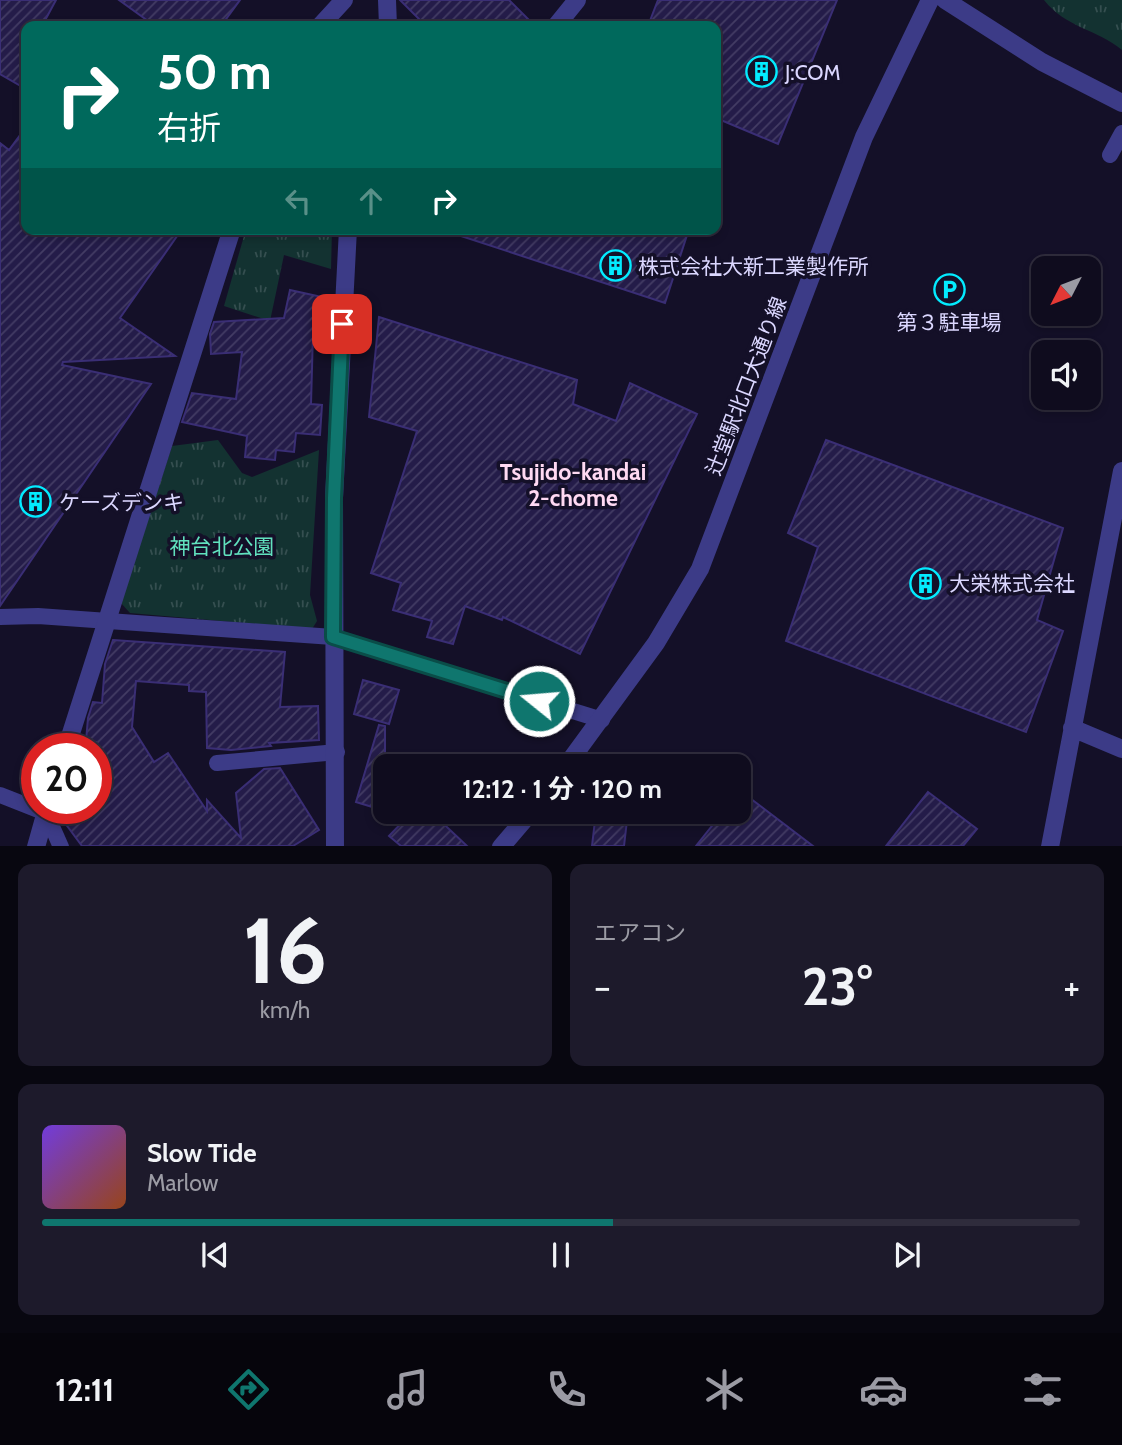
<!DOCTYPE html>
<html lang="ja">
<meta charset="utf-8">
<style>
:root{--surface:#0f0c1e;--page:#1d1a2b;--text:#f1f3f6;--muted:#9b9ba4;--line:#2f2c3c;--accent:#0f766e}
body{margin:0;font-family:Cabin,"Noto Sans JP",sans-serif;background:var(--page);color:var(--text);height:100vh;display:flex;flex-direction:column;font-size:26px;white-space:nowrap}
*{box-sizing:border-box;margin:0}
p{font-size:23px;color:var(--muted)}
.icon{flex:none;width:38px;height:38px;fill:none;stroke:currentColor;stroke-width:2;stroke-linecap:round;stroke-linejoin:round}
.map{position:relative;height:846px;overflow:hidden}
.details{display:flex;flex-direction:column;gap:18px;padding:18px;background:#080710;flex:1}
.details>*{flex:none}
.hud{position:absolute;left:21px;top:21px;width:700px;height:214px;border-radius:14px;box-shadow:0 4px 10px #0003,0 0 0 2px var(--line);background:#00695c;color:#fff;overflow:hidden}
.needle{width:46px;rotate:228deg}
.controls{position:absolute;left:1031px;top:256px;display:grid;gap:14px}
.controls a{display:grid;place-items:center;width:70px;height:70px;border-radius:14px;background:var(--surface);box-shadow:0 4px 10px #0003,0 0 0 2px var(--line);font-size:35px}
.speed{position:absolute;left:21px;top:733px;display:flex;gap:14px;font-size:35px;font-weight:700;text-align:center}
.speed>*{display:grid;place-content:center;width:91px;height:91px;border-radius:50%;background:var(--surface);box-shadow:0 4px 10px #0003,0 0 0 2px var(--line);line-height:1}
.speed .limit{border:10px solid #d22;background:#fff;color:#111}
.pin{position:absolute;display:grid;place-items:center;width:60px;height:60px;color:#fff;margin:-30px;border-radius:14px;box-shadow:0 4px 10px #0006}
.me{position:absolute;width:77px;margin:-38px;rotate:287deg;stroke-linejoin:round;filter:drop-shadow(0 0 5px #0008)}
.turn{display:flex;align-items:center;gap:24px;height:147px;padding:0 21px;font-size:32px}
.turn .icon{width:91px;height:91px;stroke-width:2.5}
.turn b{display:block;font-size:49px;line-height:60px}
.lanes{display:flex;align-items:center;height:66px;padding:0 21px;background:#0003;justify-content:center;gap:35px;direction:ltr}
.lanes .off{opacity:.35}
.big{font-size:52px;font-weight:700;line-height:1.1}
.details .card{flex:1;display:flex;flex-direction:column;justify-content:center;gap:10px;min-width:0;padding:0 24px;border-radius:14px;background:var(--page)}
.details .dial{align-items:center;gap:0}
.dial b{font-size:91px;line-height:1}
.song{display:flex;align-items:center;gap:21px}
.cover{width:84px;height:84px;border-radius:10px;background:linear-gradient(135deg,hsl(260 70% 55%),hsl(20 70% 35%))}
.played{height:7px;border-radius:4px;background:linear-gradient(90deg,var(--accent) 55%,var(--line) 55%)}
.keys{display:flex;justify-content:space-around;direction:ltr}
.heat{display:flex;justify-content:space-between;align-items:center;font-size:38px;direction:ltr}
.details .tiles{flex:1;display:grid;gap:18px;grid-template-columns:1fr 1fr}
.card:last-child{grid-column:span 2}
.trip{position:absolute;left:373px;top:754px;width:378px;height:70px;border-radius:14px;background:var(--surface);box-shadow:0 4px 10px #0003,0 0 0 2px var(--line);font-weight:700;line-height:70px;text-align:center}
.dock{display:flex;height:112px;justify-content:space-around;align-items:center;background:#06050c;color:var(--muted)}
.dock .icon{width:49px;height:49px}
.dock .selected{color:var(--accent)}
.dock b{font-size:32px;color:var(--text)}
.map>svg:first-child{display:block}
.park{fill:url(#park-tufts)}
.building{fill:url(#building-hatch);stroke:#3a2e75;stroke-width:2}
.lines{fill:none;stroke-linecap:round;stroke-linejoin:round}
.service{stroke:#3c3b87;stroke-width:16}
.minor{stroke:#3c3b87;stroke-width:18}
.tertiary{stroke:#3c3b87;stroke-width:18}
.route-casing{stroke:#0a4d48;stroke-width:18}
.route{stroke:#0f766e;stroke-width:12}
.labels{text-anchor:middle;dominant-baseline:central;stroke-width:7;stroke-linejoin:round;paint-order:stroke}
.poi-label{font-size:21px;fill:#dbd7ff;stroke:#141028;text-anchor:start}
.street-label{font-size:21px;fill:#dbd7ff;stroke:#141028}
.park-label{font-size:21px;fill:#61e1be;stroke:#141028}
.neighbourhood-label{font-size:23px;font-weight:bold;fill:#ffd9f2;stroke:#141028}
</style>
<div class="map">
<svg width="1122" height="847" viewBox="0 0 1122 847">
<defs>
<pattern id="park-tufts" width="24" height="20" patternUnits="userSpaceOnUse" patternTransform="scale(1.75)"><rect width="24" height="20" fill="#133231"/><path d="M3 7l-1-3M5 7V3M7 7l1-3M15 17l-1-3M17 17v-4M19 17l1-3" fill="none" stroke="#354f50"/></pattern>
<pattern id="building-hatch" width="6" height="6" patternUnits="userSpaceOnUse" patternTransform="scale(1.75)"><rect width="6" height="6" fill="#241c49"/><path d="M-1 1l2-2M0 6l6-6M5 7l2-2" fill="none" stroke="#433c64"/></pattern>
</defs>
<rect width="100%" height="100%" fill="#141028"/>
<path class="park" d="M 1044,0 L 1122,0 L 1122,50 C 1097,29 1066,28 1044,0 Z
M 246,229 L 332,229 L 331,269 L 284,255 L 270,321 L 224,306 Z
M 218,440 L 242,473 L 252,477 L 319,450 L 310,595 L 317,621 L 312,629 L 130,613 L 121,603 L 172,446 Z"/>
<path class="building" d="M 0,0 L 56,0 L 42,26 L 26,26 L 26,89 L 0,74 Z
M 119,0 L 240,0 L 221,26 L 155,26 Z
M 400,0 L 509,0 L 535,26 L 426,26 Z
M 658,0 L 837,0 L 778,144 L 716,118 L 716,26 L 648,26 Z
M 26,127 L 26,229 L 182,229 L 120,318 L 175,356 L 63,362 L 62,365 L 151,384 L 0,606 L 0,143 L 9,150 Z
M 456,229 L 689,229 L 665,303 L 455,234 Z
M 290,290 L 331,299 L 323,335 L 313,333 L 311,404 L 322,405 L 320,435 L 296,433 L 294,452 L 276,450 L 275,460 L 245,457 L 247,436 L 182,422 L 192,393 L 236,399 L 242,352 L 211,354 L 210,334 L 214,322 L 284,318 Z
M 379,317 L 577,380 L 573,404 L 616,421 L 630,383 L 697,414 L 580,654 L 503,617 L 502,620 L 465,606 L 453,644 L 427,637 L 432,621 L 393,610 L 401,583 L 371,573 L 417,431 L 369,417 Z
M 826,440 L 1063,528 L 1037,620 L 1063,631 L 1026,732 L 786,641 L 818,547 L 788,533 Z
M 113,640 L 285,652 L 280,707 L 318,706 L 319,740 L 269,743 L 271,746 L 231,750 L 207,748 L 206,692 L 189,691 L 189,685 L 136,681 L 132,727 L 154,762 L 168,753 L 207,811 L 207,800 L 241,838 L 236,793 L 264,769 L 280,768 L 319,830 L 293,846 L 82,846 L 62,819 L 78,808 L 96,808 L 96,742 L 86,741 L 88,718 L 93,702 L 102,703 L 105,664 Z
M 363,680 L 399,690 L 389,724 L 354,714 Z
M 379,725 L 385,726 L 385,811 L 356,802 Z
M 738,789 L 813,846 L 696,846 L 723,812 L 738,812 Z
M 928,792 L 977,829 L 963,846 L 886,846 Z
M 412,812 L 431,812 L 467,846 L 401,846 L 389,836 Z
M 596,812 L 628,812 L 624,846 L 592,846 Z"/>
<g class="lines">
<path class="service" d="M 1110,155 L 1122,133
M 0,617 L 38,616 L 333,637 L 602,720
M 217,763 L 337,752
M 0,795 L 46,813 L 61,847"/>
<path class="minor" d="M 387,0 L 388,26
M 320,26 L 344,0
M 556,26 L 577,0
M 1072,728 L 1122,749
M 66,749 L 232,229
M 36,847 L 47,808
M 335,847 L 334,498 L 348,229
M 1050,847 L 1122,471"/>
<path class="tertiary" d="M 945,0 L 1042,62 L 1122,103
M 566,766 L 656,643 L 700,569 L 864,137 L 930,0
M 501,847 L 531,812"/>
</g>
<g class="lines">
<defs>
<path id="route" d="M 342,324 L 334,498 L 333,637 L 539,701"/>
</defs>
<use href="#route" class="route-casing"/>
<use href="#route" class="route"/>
</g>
<defs>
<symbol id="building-ring" viewBox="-11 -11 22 22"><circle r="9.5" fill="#141028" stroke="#03ebff" stroke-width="1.5"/><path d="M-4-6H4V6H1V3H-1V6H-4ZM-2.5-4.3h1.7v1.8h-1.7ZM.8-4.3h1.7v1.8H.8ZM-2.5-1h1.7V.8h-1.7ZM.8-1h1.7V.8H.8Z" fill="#03ebff"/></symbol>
<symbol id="parking-ring" viewBox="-11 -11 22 22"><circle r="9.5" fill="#141028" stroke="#03ebff" stroke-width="1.5"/><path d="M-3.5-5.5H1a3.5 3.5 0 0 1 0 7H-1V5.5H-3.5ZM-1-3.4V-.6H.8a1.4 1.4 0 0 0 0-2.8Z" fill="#03ebff"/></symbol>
</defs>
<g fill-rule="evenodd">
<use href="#building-ring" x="744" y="54" width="35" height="35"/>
<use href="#building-ring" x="598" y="248" width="35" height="35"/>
<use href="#parking-ring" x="932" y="272" width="35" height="35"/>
<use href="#building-ring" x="18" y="484" width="35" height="35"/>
<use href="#building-ring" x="908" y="566" width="35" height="35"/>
</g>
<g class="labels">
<g class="poi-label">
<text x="785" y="72">J:COM</text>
<text x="638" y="266">株式会社大新工業製作所</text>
<text x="949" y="322" text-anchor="middle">第３駐車場</text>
<text x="59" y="502">ケーズデンキ</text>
<text x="949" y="583">大栄株式会社</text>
</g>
<g class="street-label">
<text transform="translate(746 386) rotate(-69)">辻堂駅北口大通り線</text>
</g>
<g class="park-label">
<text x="222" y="546">神台北公園</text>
</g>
<g class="neighbourhood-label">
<text x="573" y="472">Tsujido-kandai<tspan x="573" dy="26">2-chome</tspan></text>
</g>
</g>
</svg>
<div class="controls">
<a><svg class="needle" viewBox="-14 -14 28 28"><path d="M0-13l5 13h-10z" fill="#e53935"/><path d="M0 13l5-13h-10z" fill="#9b9ba4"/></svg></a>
<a><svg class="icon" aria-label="sound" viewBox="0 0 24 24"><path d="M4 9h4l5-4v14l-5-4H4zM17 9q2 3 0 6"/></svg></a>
</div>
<div class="speed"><div class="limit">20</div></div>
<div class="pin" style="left:342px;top:324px;background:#d93025"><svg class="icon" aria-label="arrive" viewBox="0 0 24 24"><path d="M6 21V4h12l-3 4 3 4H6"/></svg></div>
<svg class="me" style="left:539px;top:701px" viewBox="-20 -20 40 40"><circle r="17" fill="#0f766e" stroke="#fff" stroke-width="3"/><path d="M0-11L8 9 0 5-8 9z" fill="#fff"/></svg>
<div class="trip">12:12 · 1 分 · 120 m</div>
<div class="hud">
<div class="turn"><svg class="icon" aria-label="right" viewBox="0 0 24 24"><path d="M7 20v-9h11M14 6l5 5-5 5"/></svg><div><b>50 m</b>右折</div></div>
<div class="lanes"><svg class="icon off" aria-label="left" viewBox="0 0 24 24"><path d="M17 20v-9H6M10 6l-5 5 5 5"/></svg><svg class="icon off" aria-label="ahead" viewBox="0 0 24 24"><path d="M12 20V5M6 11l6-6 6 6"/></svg><svg class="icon" aria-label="right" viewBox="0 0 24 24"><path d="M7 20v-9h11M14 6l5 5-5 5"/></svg></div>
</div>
</div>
<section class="details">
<div class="tiles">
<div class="card dial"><b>16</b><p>km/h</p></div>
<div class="card"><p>エアコン</p>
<div class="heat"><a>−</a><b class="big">23°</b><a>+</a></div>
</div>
<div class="card">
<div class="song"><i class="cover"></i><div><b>Slow Tide</b><p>Marlow</p></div></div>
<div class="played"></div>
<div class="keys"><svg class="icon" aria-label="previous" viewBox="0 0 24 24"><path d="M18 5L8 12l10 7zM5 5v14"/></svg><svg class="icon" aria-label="pause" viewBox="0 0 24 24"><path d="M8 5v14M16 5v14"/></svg><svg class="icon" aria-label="next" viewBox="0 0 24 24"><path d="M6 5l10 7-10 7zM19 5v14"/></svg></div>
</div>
</div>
</section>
<nav class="dock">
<b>12:11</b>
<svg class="icon selected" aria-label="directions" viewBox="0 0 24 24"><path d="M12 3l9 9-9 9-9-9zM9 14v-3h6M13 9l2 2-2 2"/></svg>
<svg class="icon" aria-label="music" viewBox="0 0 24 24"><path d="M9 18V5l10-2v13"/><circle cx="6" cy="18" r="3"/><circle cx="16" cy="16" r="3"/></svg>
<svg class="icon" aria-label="phone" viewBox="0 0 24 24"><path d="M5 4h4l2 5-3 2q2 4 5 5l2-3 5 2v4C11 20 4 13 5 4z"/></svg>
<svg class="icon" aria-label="climate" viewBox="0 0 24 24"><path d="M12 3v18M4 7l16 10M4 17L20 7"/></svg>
<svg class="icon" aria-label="car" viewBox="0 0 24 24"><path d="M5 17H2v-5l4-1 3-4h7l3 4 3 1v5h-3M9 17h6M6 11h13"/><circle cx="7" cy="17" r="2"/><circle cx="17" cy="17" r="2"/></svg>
<svg class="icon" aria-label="filters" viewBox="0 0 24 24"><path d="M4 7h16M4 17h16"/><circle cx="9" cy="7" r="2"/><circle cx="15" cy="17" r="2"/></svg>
</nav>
